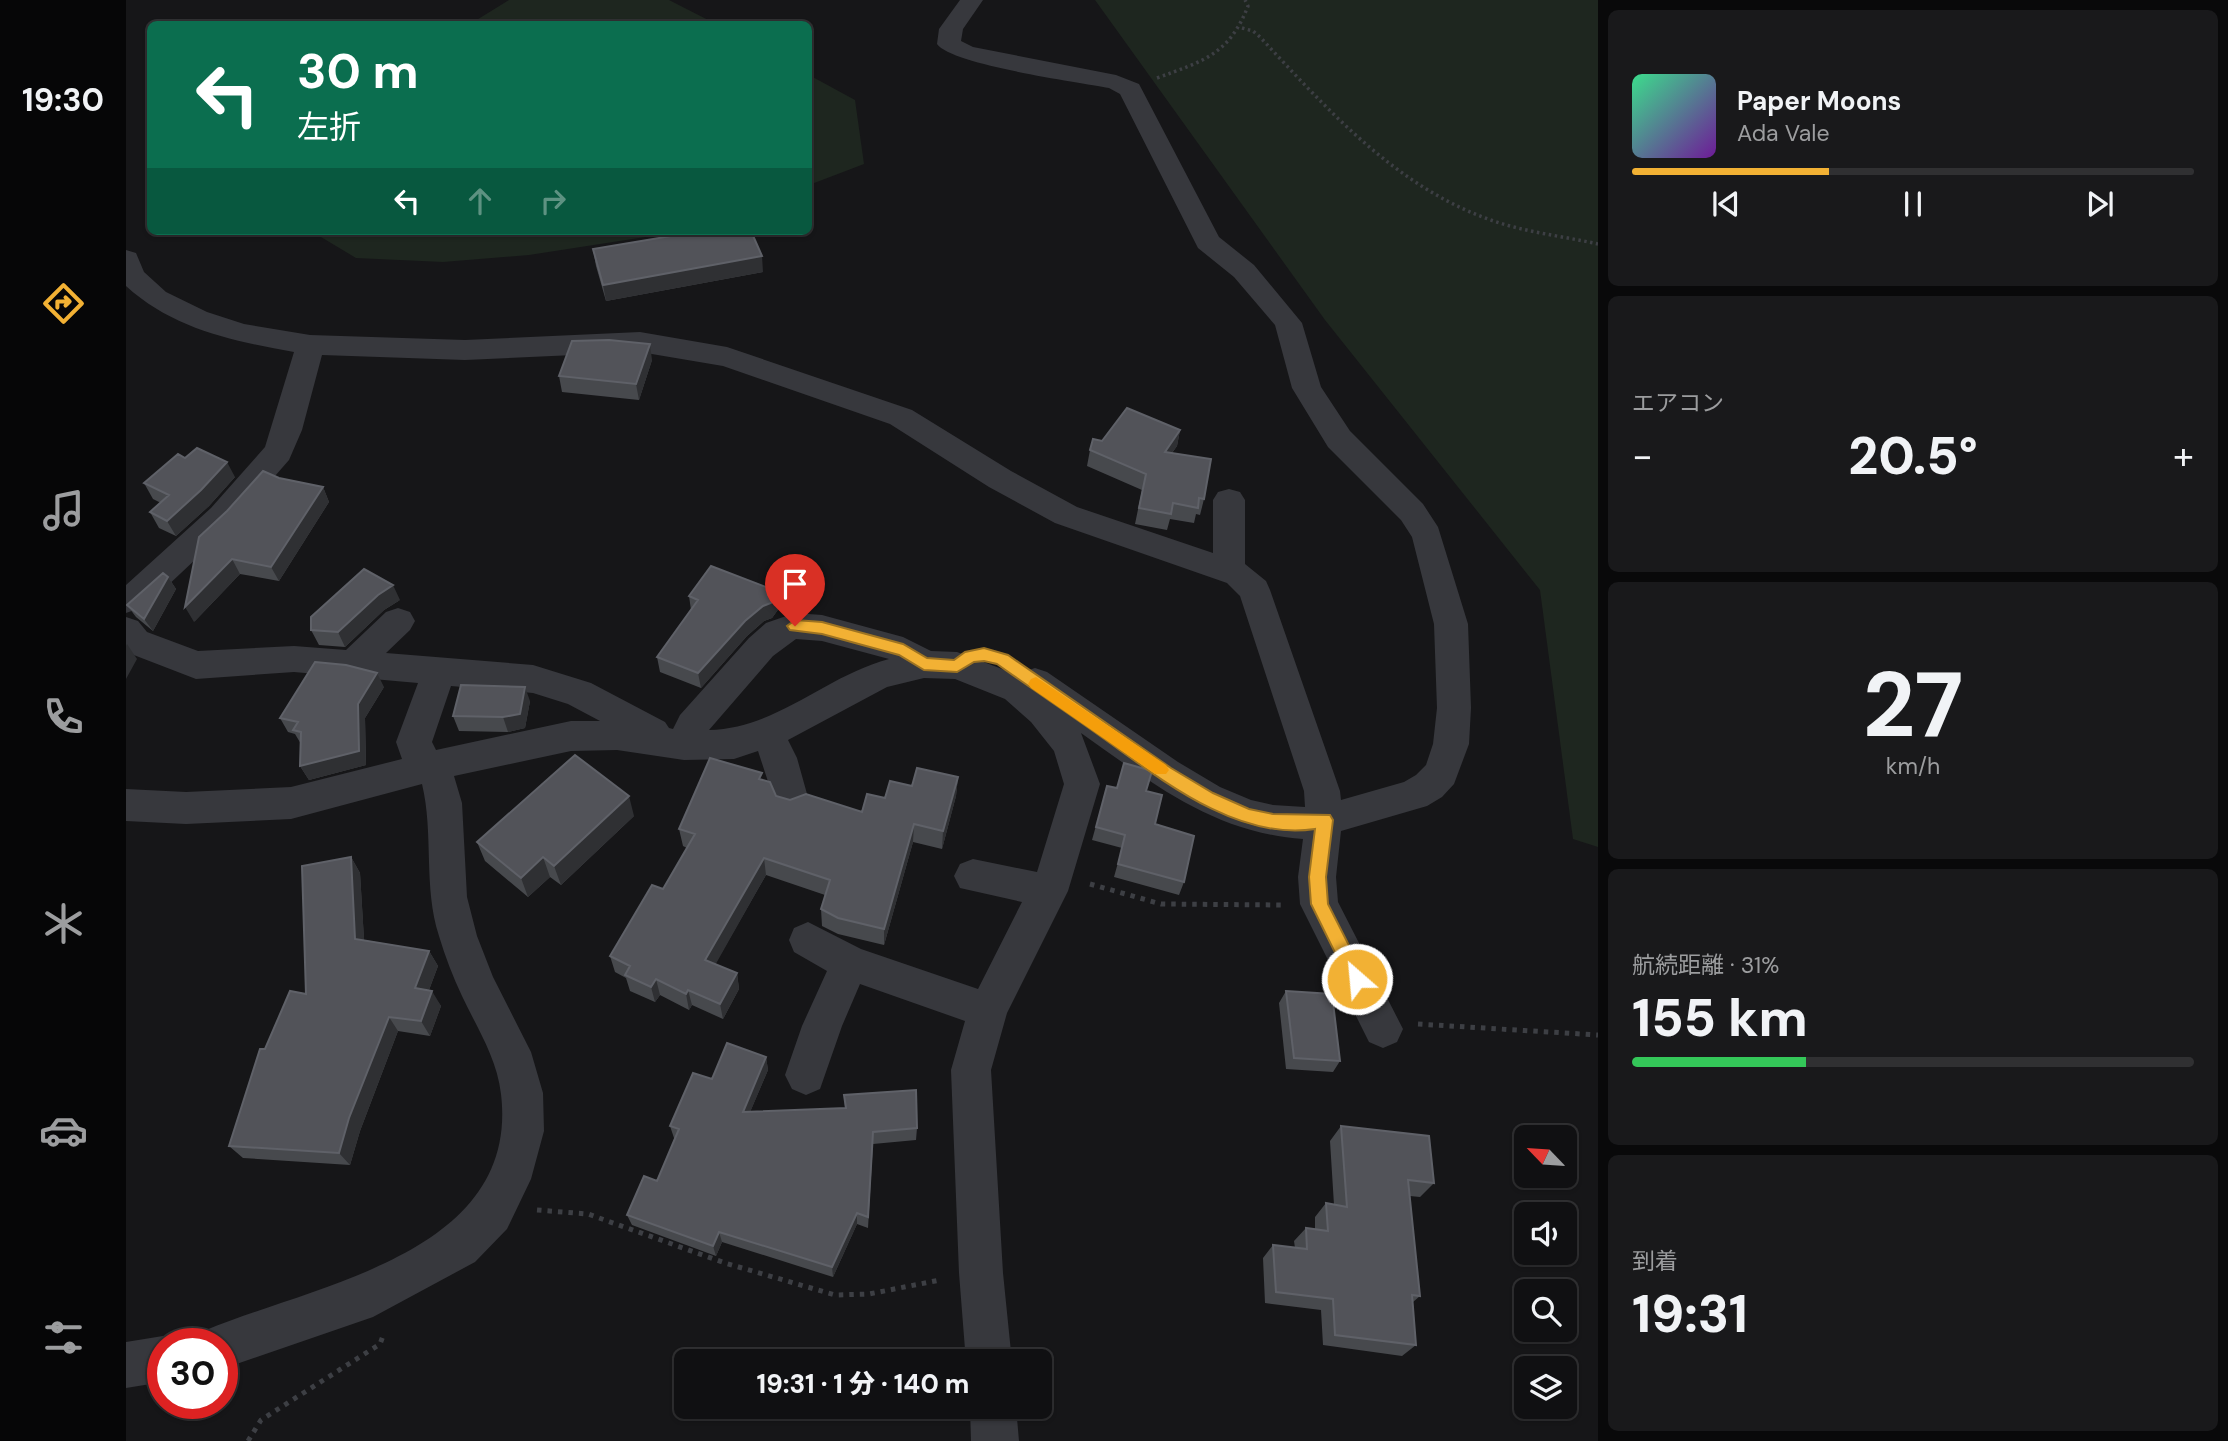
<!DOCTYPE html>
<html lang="ja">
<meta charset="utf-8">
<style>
:root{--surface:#101012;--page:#19191b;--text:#f1f3f6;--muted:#9c9d9f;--line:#303032;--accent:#f2b134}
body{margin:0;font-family:"DM Sans","Noto Sans JP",sans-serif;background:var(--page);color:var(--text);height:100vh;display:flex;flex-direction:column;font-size:26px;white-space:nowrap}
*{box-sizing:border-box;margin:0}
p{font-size:23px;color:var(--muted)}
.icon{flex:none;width:38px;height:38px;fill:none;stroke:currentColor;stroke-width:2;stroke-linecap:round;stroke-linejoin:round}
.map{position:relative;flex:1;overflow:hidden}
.side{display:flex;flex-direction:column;gap:10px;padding:10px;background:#09090a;width:630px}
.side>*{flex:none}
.hud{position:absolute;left:21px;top:21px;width:665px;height:214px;border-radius:10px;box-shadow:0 2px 5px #0004,0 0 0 2px var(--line);background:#0b6e4f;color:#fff;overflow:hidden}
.needle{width:46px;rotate:295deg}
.tools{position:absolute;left:1388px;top:1125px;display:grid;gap:14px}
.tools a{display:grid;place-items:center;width:63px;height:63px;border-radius:10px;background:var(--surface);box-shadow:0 2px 5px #0004,0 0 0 2px var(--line);font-size:35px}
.speed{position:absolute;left:21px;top:1328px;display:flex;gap:14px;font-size:35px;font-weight:700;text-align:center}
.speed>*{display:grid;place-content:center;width:91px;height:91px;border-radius:50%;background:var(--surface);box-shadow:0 2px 5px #0004,0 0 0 2px var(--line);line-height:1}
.speed .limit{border:10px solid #d22;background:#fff;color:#111}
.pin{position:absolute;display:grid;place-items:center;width:60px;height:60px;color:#fff;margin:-72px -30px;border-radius:50% 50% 50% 0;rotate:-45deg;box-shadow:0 0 7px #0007}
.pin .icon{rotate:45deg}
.me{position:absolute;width:77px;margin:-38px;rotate:333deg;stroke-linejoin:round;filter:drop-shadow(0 0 5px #0008)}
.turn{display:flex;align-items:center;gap:24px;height:147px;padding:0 35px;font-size:32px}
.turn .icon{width:91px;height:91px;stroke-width:2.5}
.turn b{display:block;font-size:49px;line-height:60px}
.lanes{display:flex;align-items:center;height:66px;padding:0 35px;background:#0003;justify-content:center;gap:35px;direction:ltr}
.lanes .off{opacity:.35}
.big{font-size:52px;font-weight:800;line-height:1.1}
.side .widget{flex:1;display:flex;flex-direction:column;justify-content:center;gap:10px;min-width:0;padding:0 24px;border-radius:10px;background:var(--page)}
.side .dial{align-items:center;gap:0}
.dial b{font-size:91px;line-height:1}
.song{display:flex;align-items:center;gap:21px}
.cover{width:84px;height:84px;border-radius:10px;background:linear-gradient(135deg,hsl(150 70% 55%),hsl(280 70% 35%))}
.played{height:7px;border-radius:4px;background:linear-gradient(90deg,var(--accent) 35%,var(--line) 35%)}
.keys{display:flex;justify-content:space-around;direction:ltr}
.heat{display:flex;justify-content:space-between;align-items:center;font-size:38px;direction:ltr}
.charge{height:10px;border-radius:5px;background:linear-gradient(90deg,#34c759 31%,var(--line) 0)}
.trip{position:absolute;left:548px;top:1349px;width:378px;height:70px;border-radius:10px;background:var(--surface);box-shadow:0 2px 5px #0004,0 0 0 2px var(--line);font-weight:800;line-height:70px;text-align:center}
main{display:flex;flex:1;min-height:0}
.tabs{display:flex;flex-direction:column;width:126px;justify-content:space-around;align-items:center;background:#060607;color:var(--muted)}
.tabs .icon{width:49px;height:49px}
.tabs .on{color:var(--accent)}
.tabs b{font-size:32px;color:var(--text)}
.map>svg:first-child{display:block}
.green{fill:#1e261f}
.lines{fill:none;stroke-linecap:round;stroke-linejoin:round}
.path-far1{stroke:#3d3f44;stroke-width:3.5;stroke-dasharray:2.5 3.5;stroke-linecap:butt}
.path{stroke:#3d3f44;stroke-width:5;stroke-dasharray:4.5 6;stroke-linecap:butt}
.minor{fill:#37383d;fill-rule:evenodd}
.wall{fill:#47494d}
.shaded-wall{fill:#2f3033}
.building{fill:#525359;stroke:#5f6168;stroke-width:2}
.route{fill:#f2b134;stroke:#9d7322;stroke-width:2}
.slow{fill:#f59e0b}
</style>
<main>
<nav class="tabs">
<b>19:30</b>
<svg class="icon on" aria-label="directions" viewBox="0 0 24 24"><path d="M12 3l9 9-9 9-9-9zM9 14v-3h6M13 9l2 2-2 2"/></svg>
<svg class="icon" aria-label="music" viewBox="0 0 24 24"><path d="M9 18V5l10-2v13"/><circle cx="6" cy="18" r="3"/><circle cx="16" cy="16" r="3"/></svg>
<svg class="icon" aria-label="phone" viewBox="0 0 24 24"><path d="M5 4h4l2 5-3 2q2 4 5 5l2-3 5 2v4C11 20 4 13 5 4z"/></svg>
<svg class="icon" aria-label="climate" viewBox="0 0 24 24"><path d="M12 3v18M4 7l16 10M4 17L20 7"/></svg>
<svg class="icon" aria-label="car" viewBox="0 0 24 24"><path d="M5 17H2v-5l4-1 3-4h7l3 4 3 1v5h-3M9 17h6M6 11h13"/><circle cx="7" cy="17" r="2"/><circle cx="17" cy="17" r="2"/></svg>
<svg class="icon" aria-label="filters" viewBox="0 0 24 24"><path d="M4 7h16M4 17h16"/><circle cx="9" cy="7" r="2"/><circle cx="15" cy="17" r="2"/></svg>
</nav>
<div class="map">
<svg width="1472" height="1441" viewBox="0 0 1472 1441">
<rect width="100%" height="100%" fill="#161618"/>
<path class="green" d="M 383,0 L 543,0 L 590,24 L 357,24 L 349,21 Z
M 969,0 L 1472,0 L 1472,847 L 1447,839 L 1414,590 L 1199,320 Z
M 683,75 L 729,100 L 738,164 L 683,185 Z
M 185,231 L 558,231 L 403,255 L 317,262 L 230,258 Z"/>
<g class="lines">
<path class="path-far1" d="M 1116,28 L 1127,31 L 1134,37 C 1201,109 1268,185 1362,219 C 1397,232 1436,236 1472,244
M 1031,78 C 1077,61 1103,55 1122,6 L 1119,0"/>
<path class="path" d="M 964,884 L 1035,904 L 1155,905
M 1292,1024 L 1472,1035
M 411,1210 L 462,1214 L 599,1263 L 709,1295 L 743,1294 L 814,1280
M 122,1441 L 135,1420 L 254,1344 L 258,1333"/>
<path class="minor" d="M 834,0 L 857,0 L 837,29 L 835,41 L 847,47 L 990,75 L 1013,84 L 1093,237 L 1128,265 L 1176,323 L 1195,387 L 1224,431 L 1297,504 L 1312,527 L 1342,624 L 1345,708 L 1343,744 L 1328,784 L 1316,797 L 1301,806 L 1215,831 L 1210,877 L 1212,902 L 1277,1029 L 1271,1042 L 1257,1048 L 1243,1042 L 1174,904 L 1172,877 L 1177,839 C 1088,833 1026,783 955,733 L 974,784 L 942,891 L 881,1013 L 865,1070 L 877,1273 L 886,1362 L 840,1362 L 833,1273 L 825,1070 L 839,1021 L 734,984 L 716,1026 L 694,1089 L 680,1095 L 666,1089 L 659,1075 L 676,1026 L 701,971 L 668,952 L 663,940 L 668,928 L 682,922 L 735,949 L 852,989 L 896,902 L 834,888 L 828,876 L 834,864 L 847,859 L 911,872 L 938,784 L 928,751 L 905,722 L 879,699 L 829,679 L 798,678 L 761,687 L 662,740 L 671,758 L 683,801 L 678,812 L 665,816 L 652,812 L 632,751 L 608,759 L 558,760 L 491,750 L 445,751 L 328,776 L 336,803 L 341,897 L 351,936 L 367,977 L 405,1052 L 417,1093 L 418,1131 L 405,1179 L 381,1229 L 349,1262 L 247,1317 L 96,1369 L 96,1344 L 74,1344 L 80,1330 C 190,1284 394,1254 375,1094 C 371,1058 351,1028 336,996 C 327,977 319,956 313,936 C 297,886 308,834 296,784 L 165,819 L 60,824 L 0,821 L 0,789 L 60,792 L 165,787 L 276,759 L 270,742 L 292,683 L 168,672 L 70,679 L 0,652 L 0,617 L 12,621 L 21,632 L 72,651 L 168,646 L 220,650 L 260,612 L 272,608 L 284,612 L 289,621 L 284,630 L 260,653 L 407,665 L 465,683 L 539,722 L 543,728 L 547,729 L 554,715 L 623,638 L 640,623 L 669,613 L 696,615 L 777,637 L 805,651 L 831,652 L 895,676 L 897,672 L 909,668 L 921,672 L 1052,762 L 1094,787 L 1125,800 L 1147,805 L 1179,807 L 1178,791 L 1114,596 L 1101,583 L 929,523 L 863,487 L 764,424 L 597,366 L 514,352 L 339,360 L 196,355 L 176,430 L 163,460 L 107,524 L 20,606 L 0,613 L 0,585 L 85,508 L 139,447 L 168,352 C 107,341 47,329 0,286 L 0,250 L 10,253 L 18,272 L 40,292 L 81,312 L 118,324 L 184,335 L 339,340 L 514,332 L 601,347 L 786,410 L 885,471 L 951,507 L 1087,553 L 1087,500 L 1092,492 L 1103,489 L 1114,492 L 1119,500 L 1119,564 L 1140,581 L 1144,590 L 1214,791 L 1215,800 L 1278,782 L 1290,775 L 1300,765 L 1307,744 L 1311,708 L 1308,624 L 1286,537 L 1275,520 L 1202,447 L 1166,388 L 1149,325 L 1108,277 L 1072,248 L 994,94 L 983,88 C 952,82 826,65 811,44 L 813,29 ZM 670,639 L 696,641 L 763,659 C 699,676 652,728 583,730 L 647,656 ZM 325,686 L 407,693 L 442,704 L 474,721 L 445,721 L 310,750 L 306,742 Z
M 37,1336 L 54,1344 L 37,1344 L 37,1382 L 0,1388 L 0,1342 Z
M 844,1407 L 890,1407 L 893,1441 L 845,1441 Z"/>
</g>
<path class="wall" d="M 562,231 L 637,272 L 480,301 L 470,266 L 467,249 L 562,233 Z
M 526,360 L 513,400 L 436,392 L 433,376 Z
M 1054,430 L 1051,446 L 1046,453 L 1078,499 L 1074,515 L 1070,514 L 1068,523 L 1044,519 L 1041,530 L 1009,524 L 1016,490 L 961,466 L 964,450 L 976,441 Z
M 109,477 L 83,506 L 50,536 L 33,528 L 24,512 L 35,503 L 27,499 L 18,483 Z
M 153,478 L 197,487 L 203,502 L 153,581 L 114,574 L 68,622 Z
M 42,577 L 50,589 L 27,631 L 10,617 L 1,605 Z
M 653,592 L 654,607 L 646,618 L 638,621 L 621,636 L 575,688 L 534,672 L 531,657 L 565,610 L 563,596 Z
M 274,600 L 258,610 L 219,647 L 193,645 L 185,630 Z
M 258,687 L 239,718 L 240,765 L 183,780 L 174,766 L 175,744 L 169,734 L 162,732 L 154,718 Z
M 404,701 L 399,728 L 382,732 L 333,731 L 327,716 Z
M 832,777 L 830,796 L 816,849 L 787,842 L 758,945 L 712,934 L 696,926 L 695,909 L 699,895 L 640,875 L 589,964 L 611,973 L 613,989 L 597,1019 L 566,1005 L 563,1010 L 534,995 L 529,1002 L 504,991 L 500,978 L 489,972 L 484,956 L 537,889 L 561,848 L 557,846 L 553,829 L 636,780 L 650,796 L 664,800 L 736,812 L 759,798 L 786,786 Z
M 981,786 L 991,788 L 1020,791 L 1029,824 L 1058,882 L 1053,895 L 988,877 L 996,848 L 966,840 Z
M 508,816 L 435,885 L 424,877 L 402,897 L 359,861 L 351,842 Z
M 225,857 L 234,873 L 238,940 L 303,951 L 312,966 L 303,990 L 315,1006 L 304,1036 L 272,1031 L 234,1131 L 224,1165 L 117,1158 L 103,1146 L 139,1049 L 180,994 Z
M 1160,991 L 1214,1061 L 1207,1072 L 1160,1069 L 1153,1003 Z
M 640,1057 L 642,1070 L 624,1112 L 719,1108 L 718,1095 L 791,1128 L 790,1140 L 747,1144 L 742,1228 L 731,1224 L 707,1277 L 596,1242 L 590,1256 L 506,1225 L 501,1215 L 531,1181 L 549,1138 L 548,1138 L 544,1126 Z
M 1215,1126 L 1308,1183 L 1294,1197 L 1284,1196 L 1294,1296 L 1287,1302 L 1290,1345 L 1276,1356 L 1197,1345 L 1195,1310 L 1139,1303 L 1137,1258 L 1147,1245 L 1169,1248 L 1168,1241 L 1180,1228 L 1189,1229 L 1189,1217 L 1200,1203 L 1208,1205 L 1204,1141 Z"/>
<path class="shaded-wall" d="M 636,256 L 637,272 L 480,301 L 477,285 Z
M 524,344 L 526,360 L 513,400 L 510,384 Z
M 1054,430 L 1051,446 L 1035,467 L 1039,452 Z
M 101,462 L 109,477 L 83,506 L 50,536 L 41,521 Z
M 197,487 L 203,502 L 153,581 L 145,567 Z
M 106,559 L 114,574 L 68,622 L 59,607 Z
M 42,577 L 50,589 L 27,631 L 18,619 Z
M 267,585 L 274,600 L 258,610 L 219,647 L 212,632 L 252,595 Z
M 653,592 L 654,607 L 646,618 L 638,621 L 621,636 L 575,688 L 572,673 L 619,621 Z
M 1,644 L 11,659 L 0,679 L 0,646 Z
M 251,673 L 258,687 L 239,718 L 240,765 L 183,780 L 174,766 L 232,704 Z
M 399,687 L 404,701 L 399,728 L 382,732 L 377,717 Z
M 832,777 L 830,796 L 816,849 L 817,831 Z
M 503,796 L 508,816 L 435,885 L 428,866 Z
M 788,824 L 787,842 L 758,945 L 758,929 Z
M 225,857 L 234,873 L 239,954 L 229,939 Z
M 417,857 L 424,877 L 402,897 L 395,878 Z
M 638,858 L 640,875 L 583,976 L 579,960 Z
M 303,951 L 312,966 L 298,1003 L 289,988 Z
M 611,973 L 613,989 L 597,1019 L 594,1004 Z
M 530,979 L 534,995 L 529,1002 L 525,987 Z
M 562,990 L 566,1005 L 563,1010 L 560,994 Z
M 306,991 L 315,1006 L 304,1036 L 295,1021 Z
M 263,1017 L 272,1031 L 234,1131 L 224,1165 L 213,1153 L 223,1118 Z
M 640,1057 L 642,1070 L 619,1124 L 617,1112 Z
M 731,1213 L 731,1224 L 707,1277 L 706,1267 Z
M 593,1232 L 596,1242 L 590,1256 L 587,1246 Z"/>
<path class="building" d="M 562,231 L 625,231 L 636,256 L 477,285 L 467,249 L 563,233 Z
M 483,340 L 524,344 L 510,384 L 433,376 L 446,341 Z
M 1001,408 L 1054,430 L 1039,452 L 1085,459 L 1078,499 L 1073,498 L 1072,508 L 1047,503 L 1045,514 L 1013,508 L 1020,474 L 964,450 L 967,439 L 976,441 Z
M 71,448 L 101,462 L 75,490 L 41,521 L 24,512 L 43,495 L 18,483 L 52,454 L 59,458 Z
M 137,471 L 153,478 L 197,487 L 145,567 L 106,559 L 59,607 L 73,537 L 101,511 Z
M 585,566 L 653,592 L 645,603 L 637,606 L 619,621 L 572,673 L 531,657 L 572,600 L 563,596 Z
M 238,569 L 267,585 L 252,595 L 212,632 L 185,630 L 185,617 Z
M 37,573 L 42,577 L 18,619 L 1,605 Z
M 189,662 L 220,665 L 251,673 L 232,704 L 233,751 L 174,766 L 175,732 L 167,730 L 172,722 L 154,718 Z
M 335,685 L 399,687 L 394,714 L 377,717 L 327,716 Z
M 449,755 L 503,796 L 428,866 L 417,857 L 395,878 L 351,842 Z
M 584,758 L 636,773 L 633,779 L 644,782 L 650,796 L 664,800 L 680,794 L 736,812 L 741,794 L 759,798 L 764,781 L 786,786 L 791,768 L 832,777 L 817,831 L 788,824 L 758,929 L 712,918 L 695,909 L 704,880 L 638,858 L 579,960 L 611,973 L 594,1004 L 562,990 L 560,994 L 530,979 L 525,987 L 499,975 L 504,966 L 484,956 L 526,885 L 537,889 L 569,834 L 553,829 Z
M 998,763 L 1026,771 L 1020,791 L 1036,795 L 1029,824 L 1068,836 L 1058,882 L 992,864 L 999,835 L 970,827 L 981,786 L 991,788 Z
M 225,857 L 229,939 L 303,951 L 289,988 L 306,991 L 295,1021 L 263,1017 L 223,1118 L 213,1153 L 103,1146 L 134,1049 L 139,1049 L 164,991 L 180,994 L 176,866 Z
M 1160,991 L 1206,994 L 1214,1061 L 1168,1058 Z
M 601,1043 L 640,1057 L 617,1112 L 720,1108 L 718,1095 L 790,1090 L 791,1128 L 747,1132 L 742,1217 L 731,1213 L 706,1267 L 593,1232 L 587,1246 L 501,1215 L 518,1176 L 531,1181 L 553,1129 L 544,1126 L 567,1073 L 586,1079 Z
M 1215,1126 L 1303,1136 L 1308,1183 L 1282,1180 L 1294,1296 L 1286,1295 L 1290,1345 L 1209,1335 L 1207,1299 L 1150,1292 L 1147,1245 L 1181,1249 L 1180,1228 L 1202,1231 L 1200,1203 L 1221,1207 Z"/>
<path class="route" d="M 669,620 L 696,622 L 777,644 L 801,658 L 828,660 L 839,652 L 858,648 L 882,655 L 1045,768 L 1087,793 L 1123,809 L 1147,814 L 1204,815 L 1207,820 L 1200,877 L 1202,904 L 1240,979 L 1238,985 L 1231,987 L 1225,985 L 1185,904 L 1183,877 L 1189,829 C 1111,841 1036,780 977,738 C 942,713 906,689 871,664 L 858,661 L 848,662 L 831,672 L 798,670 L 773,655 L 696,634 L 664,630 L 661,626 Z"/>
<path class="slow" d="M 910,677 L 1040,765 L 1043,770 L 1040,774 L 1029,774 L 905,688 L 902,684 L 905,679 Z"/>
</svg>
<div class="tools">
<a><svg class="needle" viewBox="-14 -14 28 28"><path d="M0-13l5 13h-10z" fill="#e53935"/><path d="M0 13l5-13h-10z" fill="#9c9d9f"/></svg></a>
<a><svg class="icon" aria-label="sound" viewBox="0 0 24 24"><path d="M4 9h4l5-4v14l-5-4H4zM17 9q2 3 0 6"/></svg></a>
<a><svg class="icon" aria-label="search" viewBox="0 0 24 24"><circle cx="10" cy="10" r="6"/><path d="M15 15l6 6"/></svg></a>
<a><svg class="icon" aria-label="layers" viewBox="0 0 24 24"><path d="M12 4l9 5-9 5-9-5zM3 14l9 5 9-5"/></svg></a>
</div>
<div class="speed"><div class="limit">30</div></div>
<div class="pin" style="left:669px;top:626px;background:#d93025"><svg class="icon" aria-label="arrive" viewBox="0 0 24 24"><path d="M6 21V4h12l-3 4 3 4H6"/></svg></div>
<svg class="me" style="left:1231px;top:979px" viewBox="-20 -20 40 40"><circle r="17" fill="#f2b134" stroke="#fff" stroke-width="3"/><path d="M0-11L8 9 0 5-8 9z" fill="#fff"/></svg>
<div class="trip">19:31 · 1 分 · 140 m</div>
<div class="hud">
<div class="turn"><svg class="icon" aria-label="left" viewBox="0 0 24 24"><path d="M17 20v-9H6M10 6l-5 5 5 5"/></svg><div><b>30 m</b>左折</div></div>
<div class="lanes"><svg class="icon" aria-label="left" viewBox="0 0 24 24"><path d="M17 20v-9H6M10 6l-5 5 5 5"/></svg><svg class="icon off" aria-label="ahead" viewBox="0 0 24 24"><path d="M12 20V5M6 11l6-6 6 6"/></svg><svg class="icon off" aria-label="right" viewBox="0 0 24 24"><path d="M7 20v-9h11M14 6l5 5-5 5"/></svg></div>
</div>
</div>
<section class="side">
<div class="widget">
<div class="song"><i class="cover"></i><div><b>Paper Moons</b><p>Ada Vale</p></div></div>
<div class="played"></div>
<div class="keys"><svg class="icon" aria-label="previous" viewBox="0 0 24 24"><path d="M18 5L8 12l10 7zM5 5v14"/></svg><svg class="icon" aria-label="pause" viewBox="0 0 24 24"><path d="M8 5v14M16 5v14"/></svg><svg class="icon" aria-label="next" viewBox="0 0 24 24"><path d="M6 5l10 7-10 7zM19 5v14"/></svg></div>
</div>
<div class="widget"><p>エアコン</p>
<div class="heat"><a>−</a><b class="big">20.5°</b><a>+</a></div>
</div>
<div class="widget dial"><b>27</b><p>km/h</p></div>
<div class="widget"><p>航続距離 · 31%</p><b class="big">155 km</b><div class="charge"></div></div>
<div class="widget"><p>到着</p><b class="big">19:31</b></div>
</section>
</main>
